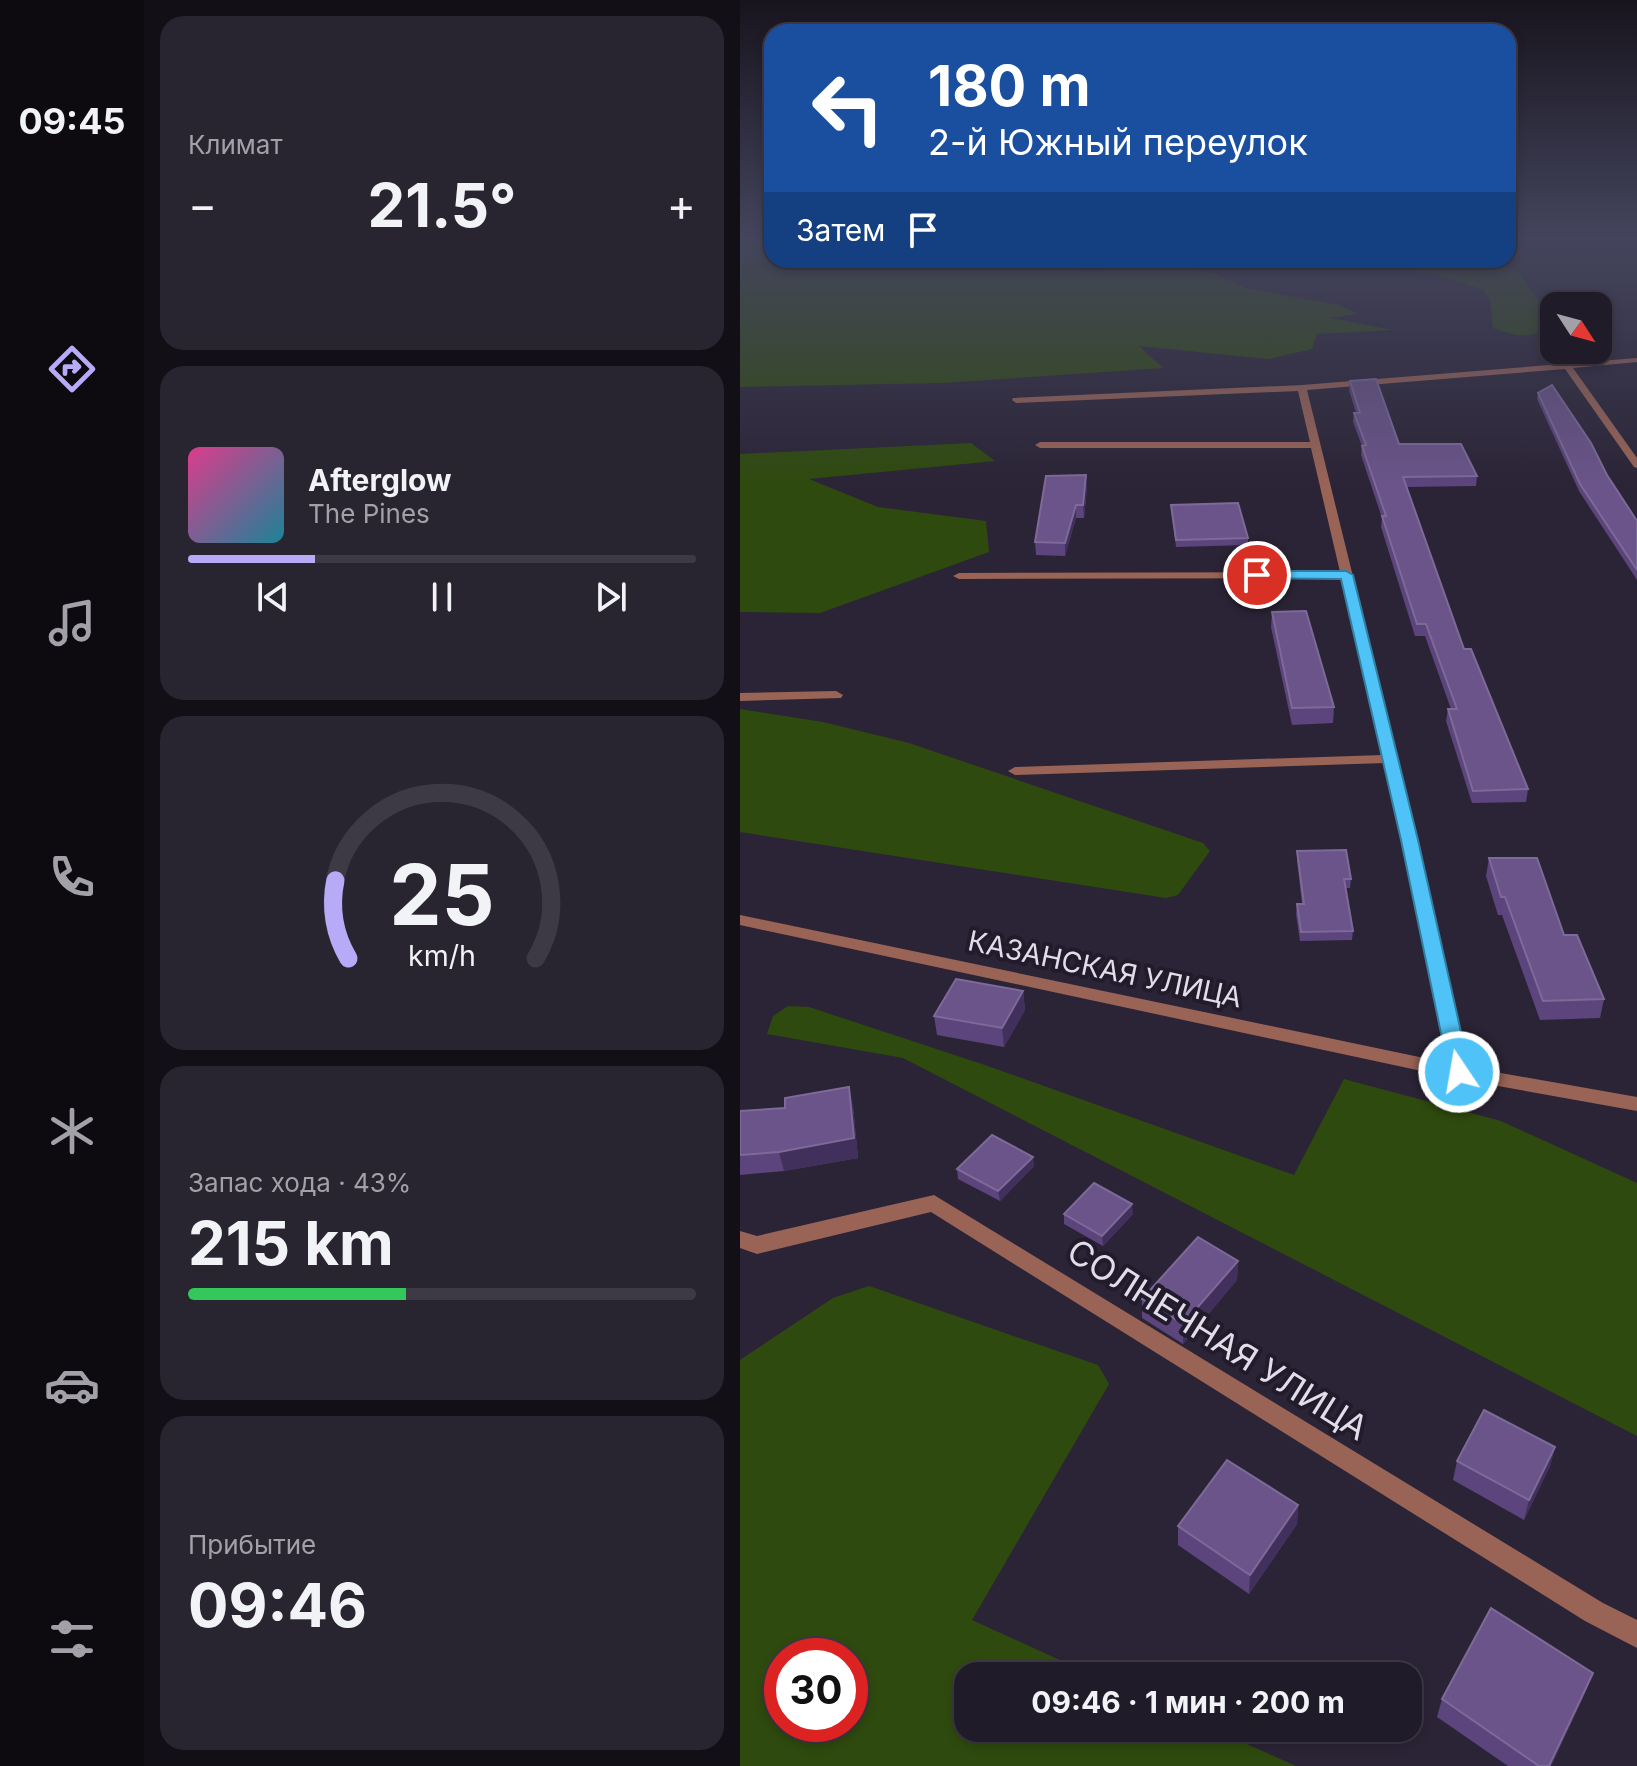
<!DOCTYPE html>
<html lang="ru">
<meta charset="utf-8">
<style>
:root{--surface:#201b28;--page:#282430;--text:#f1f3f6;--muted:#a2a1a8;--line:#3d3945;--accent:#b7abf8}
body{margin:0;font-family:Inter,sans-serif;background:var(--page);color:var(--text);height:100vh;display:flex;flex-direction:column;font-size:30px;white-space:nowrap}
*{box-sizing:border-box;margin:0}
p{font-size:26px;color:var(--muted)}
.icon{flex:none;width:44px;height:44px;fill:none;stroke:currentColor;stroke-width:2;stroke-linecap:round;stroke-linejoin:round}
.map{position:relative;flex:1;overflow:hidden}
.drawer{display:flex;flex-direction:column;gap:16px;padding:16px;background:#120f16;width:596px}
.drawer>*{flex:none}
.top-card{position:absolute;left:24px;top:24px;width:752px;height:244px;border-radius:24px;box-shadow:0 4px 12px #0003,0 0 0 2px var(--line);background:#1a4fa0;color:#fff;overflow:hidden}
.needle{width:52px;rotate:126deg}
.controls{position:absolute;left:800px;top:292px;display:grid;gap:16px}
.controls a{display:grid;place-items:center;width:72px;height:72px;border-radius:16px;background:var(--surface);box-shadow:0 4px 12px #0003,0 0 0 2px var(--line);font-size:40px}
.speed{position:absolute;left:24px;top:1638px;display:flex;gap:16px;font-size:40px;font-weight:700;text-align:center}
.speed>*{display:grid;place-content:center;width:104px;height:104px;border-radius:50%;background:var(--surface);box-shadow:0 4px 12px #0003,0 0 0 2px var(--line);line-height:1}
.speed .limit{border:12px solid #d22;background:#fff;color:#111}
.pin{position:absolute;display:grid;place-items:center;width:68px;height:68px;color:#fff;margin:-34px;border:4px solid #fff;border-radius:50%;box-shadow:0 2px 8px #0007}
.me{position:absolute;width:88px;margin:-44px;rotate:348deg;stroke-linejoin:round;filter:drop-shadow(0 0 6px #0008)}
.turn{display:flex;align-items:center;gap:28px;height:168px;padding:0 32px;font-size:36px}
.turn .icon{width:104px;height:104px;stroke-width:2.5}
.turn b{display:block;font-size:56px;line-height:68px}
.then{display:flex;align-items:center;height:76px;padding:0 32px;background:#0003;gap:16px;font-size:30px}
.big{font-size:60px;font-weight:700;line-height:1.1}
.drawer .card{flex:1;display:flex;flex-direction:column;justify-content:center;gap:12px;min-width:0;padding:0 28px;border-radius:24px;background:var(--page)}
.drawer .dial{align-items:center;gap:0}
.dial svg{height:208px;overflow:visible;fill:none;stroke:var(--line);stroke-width:7;stroke-linecap:round;text-anchor:middle}
.dial text{fill:var(--text);stroke:none}
.song{display:flex;align-items:center;gap:24px}
.cover{width:96px;height:96px;border-radius:12px;background:linear-gradient(135deg,hsl(330 70% 55%),hsl(190 70% 35%))}
.played{height:8px;border-radius:4px;background:linear-gradient(90deg,var(--accent) 25%,var(--line) 25%)}
.keys{display:flex;justify-content:space-around;direction:ltr}
.heat{display:flex;justify-content:space-between;align-items:center;font-size:44px;direction:ltr}
.charge{height:12px;border-radius:6px;background:linear-gradient(90deg,#34c759 43%,var(--line) 0)}
.trip{position:absolute;left:214px;top:1662px;width:468px;height:80px;border-radius:24px;background:var(--surface);box-shadow:0 4px 12px #0003,0 0 0 2px var(--line);font-weight:700;line-height:80px;text-align:center}
main{display:flex;flex:1;min-height:0}
.dock{display:flex;flex-direction:column;width:144px;justify-content:space-around;align-items:center;background:#0d0b10;color:var(--muted)}
.dock .icon{width:56px;height:56px}
.dock .selected{color:var(--accent)}
.dock b{font-size:36px;color:var(--text)}
.map>svg:first-child{display:block}
.green{fill:#2f4a0e;fill-rule:evenodd}
.lines{fill:none;stroke-linecap:round;stroke-linejoin:round}
.minor{fill:#996456;fill-rule:evenodd}
.wall{fill:#5c447d}
.shaded-wall{fill:#42305c}
.building{fill:#6a5489;stroke:#7d6a98;stroke-width:2}
.route{fill:#4fc3f7;stroke:#337fa1;stroke-width:2}
.labels{text-anchor:middle;dominant-baseline:central;stroke-width:8;stroke-linejoin:round;paint-order:stroke}
.street-label{font-size:28px;fill:#e1dde9;stroke:#211b2c}
.near-street-label{font-size:34px;fill:#e1dde9;stroke:#211b2c}
</style>
<main>
<nav class="dock">
<b>09:45</b>
<svg class="icon selected" aria-label="directions" viewBox="0 0 24 24"><path d="M12 3l9 9-9 9-9-9zM9 14v-3h6M13 9l2 2-2 2"/></svg>
<svg class="icon" aria-label="music" viewBox="0 0 24 24"><path d="M9 18V5l10-2v13"/><circle cx="6" cy="18" r="3"/><circle cx="16" cy="16" r="3"/></svg>
<svg class="icon" aria-label="phone" viewBox="0 0 24 24"><path d="M5 4h4l2 5-3 2q2 4 5 5l2-3 5 2v4C11 20 4 13 5 4z"/></svg>
<svg class="icon" aria-label="climate" viewBox="0 0 24 24"><path d="M12 3v18M4 7l16 10M4 17L20 7"/></svg>
<svg class="icon" aria-label="car" viewBox="0 0 24 24"><path d="M5 17H2v-5l4-1 3-4h7l3 4 3 1v5h-3M9 17h6M6 11h13"/><circle cx="7" cy="17" r="2"/><circle cx="17" cy="17" r="2"/></svg>
<svg class="icon" aria-label="filters" viewBox="0 0 24 24"><path d="M4 7h16M4 17h16"/><circle cx="9" cy="7" r="2"/><circle cx="15" cy="17" r="2"/></svg>
</nav>
<section class="drawer">
<div class="card"><p>Климат</p>
<div class="heat"><a>−</a><b class="big">21.5°</b><a>+</a></div>
</div>
<div class="card">
<div class="song"><i class="cover"></i><div><b>Afterglow</b><p>The Pines</p></div></div>
<div class="played"></div>
<div class="keys"><svg class="icon" aria-label="previous" viewBox="0 0 24 24"><path d="M18 5L8 12l10 7zM5 5v14"/></svg><svg class="icon" aria-label="pause" viewBox="0 0 24 24"><path d="M8 5v14M16 5v14"/></svg><svg class="icon" aria-label="next" viewBox="0 0 24 24"><path d="M6 5l10 7-10 7zM19 5v14"/></svg></div>
</div>
<div class="card dial"><svg viewBox="0 0 100 80">
<path d="M14 69A42 42 0 1 1 86 69"/>
<path d="M14 69A42 42 0 0 1 9 39" stroke="#b7abf8"/>
<text x="50" y="56" font-size="32" font-weight="700">25</text>
<text x="50" y="72" font-size="11">km/h</text>
</svg></div>
<div class="card"><p>Запас хода · 43%</p><b class="big">215 km</b><div class="charge"></div></div>
<div class="card"><p>Прибытие</p><b class="big">09:46</b></div>
</section>
<div class="map">
<svg width="897" height="1766" viewBox="0 0 897 1766">
<rect width="100%" height="100%" fill="#2b2436"/>
<path class="green" d="M 0,238 L 32,238 L 32,260 L 267,260 L 317,270 L 355,272 L 419,267 L 473,273 L 506,288 L 599,305 L 618,314 L 590,318 L 653,330 L 577,334 L 572,349 L 528,359 L 399,346 L 423,368 L 204,383 L 0,387 Z
M 608,260 L 732,260 L 778,270 L 803,307 L 808,326 C 791,341 772,335 753,328 L 750,300 L 744,290 L 694,274 Z
M 231,443 L 255,461 L 69,479 L 138,507 L 246,521 L 249,552 L 80,613 L 0,612 L 0,454 Z
M 0,709 L 83,722 L 169,743 L 463,843 L 470,851 L 438,895 L 426,898 L 0,832 Z
M 48,1006 L 69,1007 L 245,1065 L 554,1175 L 604,1079 L 761,1121 L 897,1183 L 897,1436 L 163,1058 L 27,1034 L 33,1016 Z
M 129,1286 L 358,1365 L 369,1384 L 232,1620 L 355,1676 L 228,1676 L 228,1728 L 471,1728 L 556,1766 L 0,1766 L 0,1360 L 93,1298 ZM 110,1656 L 110,1724 L 42,1724 L 42,1656 Z"/>
<g class="lines">
<path class="minor" d="M 897,358 L 897,362 L 833,368 L 897,458 L 897,468 L 894,467 L 825,369 L 567,390 L 678,840 L 727,1067 L 897,1097 L 897,1111 L 719,1079 L 0,925 L 0,915 L 708,1063 L 645,763 L 275,775 L 268,771 L 275,767 L 643,755 L 602,578 L 219,579 L 213,576 L 219,573 L 600,572 L 571,448 L 300,448 L 295,445 L 300,442 L 570,442 L 558,391 L 276,403 L 272,400 L 273,398 L 562,385 Z
M 96,691 L 103,695 L 101,698 L 0,701 L 0,693 Z
M 194,1195 L 863,1603 L 897,1620 L 897,1648 L 845,1621 L 191,1212 L 17,1254 L 0,1248 L 0,1231 L 17,1236 Z"/>
</g>
<path class="wall" d="M 610,381 L 659,444 L 737,476 L 736,486 L 666,487 L 724,649 L 788,789 L 786,802 L 732,803 L 706,721 L 708,709 L 711,709 L 685,636 L 675,636 L 641,527 L 642,518 L 621,455 L 622,446 L 613,422 L 614,413 L 616,413 L 609,390 Z
M 798,393 L 867,475 L 897,521 L 897,580 L 839,491 L 797,399 Z
M 347,487 L 344,518 L 336,518 L 325,556 L 296,555 L 295,542 Z
M 431,505 L 508,538 L 508,545 L 436,547 Z
M 532,612 L 594,707 L 593,723 L 552,725 L 531,627 Z
M 557,851 L 611,879 L 610,888 L 605,888 L 613,931 L 612,940 L 560,941 L 556,914 L 557,905 L 562,904 L 557,860 Z
M 749,858 L 824,935 L 864,999 L 860,1018 L 800,1020 L 762,915 L 758,915 L 746,876 Z
M 283,991 L 285,1010 L 264,1047 L 197,1035 L 194,1016 Z
M 113,1106 L 118,1158 L 44,1171 L 0,1175 L 0,1111 Z
M 294,1166 L 260,1201 L 218,1179 L 217,1169 Z
M 324,1214 L 393,1214 L 363,1246 L 324,1224 Z
M 498,1261 L 497,1280 L 443,1344 L 402,1318 L 402,1299 Z
M 815,1447 L 810,1466 L 784,1520 L 713,1480 L 717,1461 Z
M 558,1505 L 557,1524 L 509,1594 L 438,1545 L 438,1526 Z
M 846,1691 L 811,1766 L 768,1766 L 697,1717 L 702,1699 Z"/>
<path class="shaded-wall" d="M 346,475 L 347,487 L 344,518 L 343,505 Z
M 336,505 L 336,518 L 325,556 L 325,543 Z
M 283,991 L 285,1010 L 264,1047 L 262,1028 Z
M 109,1087 L 113,1106 L 118,1158 L 44,1171 L 39,1152 Z
M 293,1157 L 294,1166 L 260,1201 L 258,1191 Z
M 392,1204 L 393,1214 L 363,1246 L 362,1236 Z
M 498,1261 L 497,1280 L 443,1344 L 443,1324 Z
M 815,1447 L 810,1466 L 784,1520 L 789,1500 Z
M 558,1505 L 557,1524 L 509,1594 L 510,1575 Z
M 853,1673 L 846,1691 L 811,1766 L 809,1766 Z"/>
<path class="building" d="M 636,379 L 659,444 L 721,444 L 737,476 L 663,477 L 724,649 L 731,649 L 788,789 L 733,791 L 708,709 L 717,709 L 686,624 L 677,624 L 642,516 L 646,516 L 622,446 L 626,445 L 614,413 L 620,413 L 610,381 Z
M 812,385 L 851,443 L 867,475 L 897,521 L 897,570 L 840,484 L 798,393 Z
M 346,475 L 343,505 L 336,505 L 325,543 L 295,542 L 306,476 Z
M 498,503 L 508,538 L 436,540 L 431,505 Z
M 566,611 L 594,707 L 552,708 L 532,612 Z
M 606,850 L 611,879 L 604,879 L 613,931 L 561,932 L 557,904 L 564,904 L 557,851 Z
M 749,858 L 797,858 L 824,935 L 837,935 L 864,999 L 803,1001 L 765,897 L 761,897 Z
M 216,979 L 283,991 L 262,1028 L 194,1016 Z
M 109,1087 L 114,1138 L 39,1152 L 0,1155 L 0,1111 L 45,1108 L 45,1098 Z
M 252,1135 L 293,1157 L 258,1191 L 217,1169 Z
M 354,1183 L 392,1204 L 362,1236 L 324,1214 Z
M 458,1237 L 498,1261 L 443,1324 L 402,1299 Z
M 744,1410 L 815,1447 L 789,1500 L 717,1461 Z
M 487,1460 L 558,1505 L 510,1575 L 438,1526 Z
M 751,1608 L 853,1673 L 809,1766 L 799,1766 L 702,1699 Z"/>
<linearGradient id="sky" x2="0" y2="1"><stop stop-color="#18141e"/><stop offset="0.49" stop-color="#44455d"/><stop offset="1" stop-color="#44455d" stop-opacity="0"/></linearGradient>
<rect width="897" height="486" fill="url(#sky)"/>
<path class="route" d="M 517,571 L 606,571 L 613,575 L 678,840 L 730,1072 L 727,1078 L 712,1078 L 709,1072 L 661,840 L 601,579 L 512,578 L 512,572 Z"/>
<g class="labels">
<g class="street-label">
<text transform="translate(365 969) rotate(12)">КАЗАНСКАЯ УЛИЦА</text>
</g>
<g class="near-street-label">
<text transform="translate(478 1339) rotate(32)">СОЛНЕЧНАЯ УЛИЦА</text>
</g>
</g>
</svg>
<div class="controls">
<a><svg class="needle" viewBox="-14 -14 28 28"><path d="M0-13l5 13h-10z" fill="#e53935"/><path d="M0 13l5-13h-10z" fill="#a2a1a8"/></svg></a>
</div>
<div class="speed"><div class="limit">30</div></div>
<div class="pin" style="left:517px;top:575px;background:#d93025"><svg class="icon" aria-label="arrive" viewBox="0 0 24 24"><path d="M6 21V4h12l-3 4 3 4H6"/></svg></div>
<svg class="me" style="left:719px;top:1072px" viewBox="-20 -20 40 40"><circle r="17" fill="#4fc3f7" stroke="#fff" stroke-width="3"/><path d="M0-11L8 9 0 5-8 9z" fill="#fff"/></svg>
<div class="trip">09:46 · 1 мин · 200 m</div>
<div class="top-card">
<div class="turn"><svg class="icon" aria-label="left" viewBox="0 0 24 24"><path d="M17 20v-9H6M10 6l-5 5 5 5"/></svg><div><b>180 m</b>2-й Южный переулок</div></div>
<div class="then">Затем<svg class="icon" aria-label="arrive" viewBox="0 0 24 24"><path d="M6 21V4h12l-3 4 3 4H6"/></svg></div>
</div>
</div>
</main>
